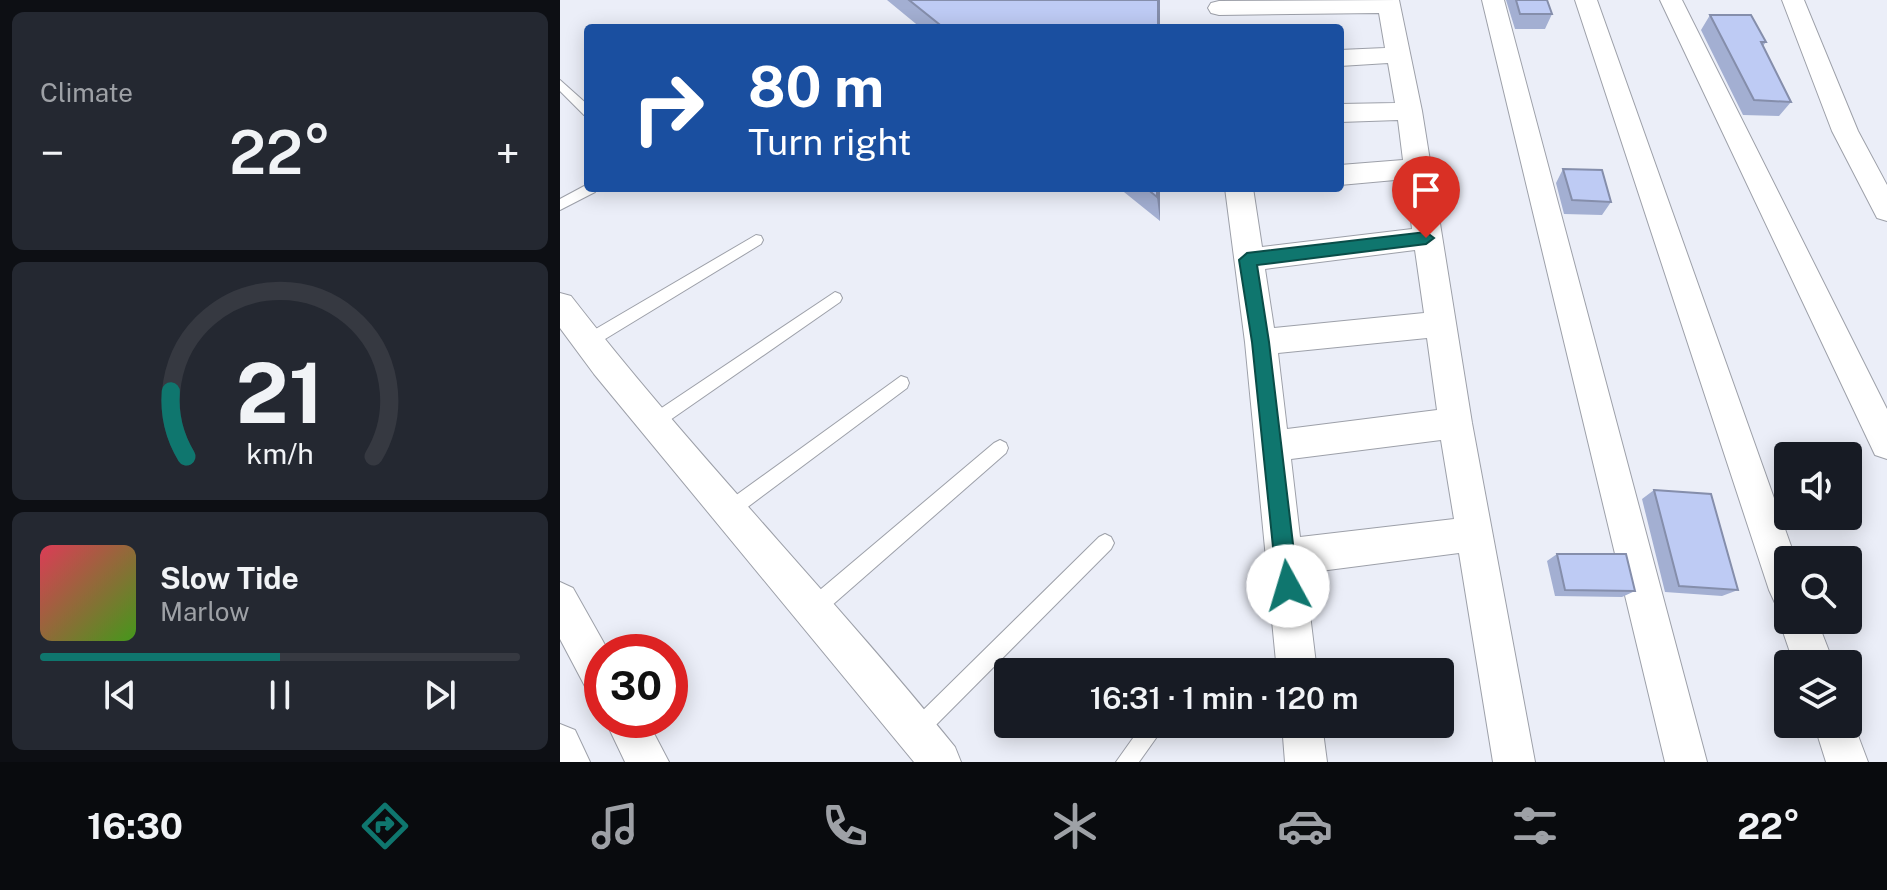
<!DOCTYPE html>
<meta charset="utf-8">
<style>
:root{--surface:#171b24;--page:#242831;--text:#f1f3f6;--muted:#9ea1a6;--line:#363941;--accent:#0f766e}
body{margin:0;font-family:"Public Sans",sans-serif;background:var(--page);color:var(--text);height:100vh;display:flex;flex-direction:column;font-size:30px;white-space:nowrap}
*{box-sizing:border-box;margin:0}
p{font-size:26px;color:var(--muted)}
.icon{flex:none;width:44px;height:44px;fill:none;stroke:currentColor;stroke-width:2;stroke-linecap:round;stroke-linejoin:round}
.map{position:relative;flex:1;overflow:hidden}
.side{display:flex;flex-direction:column;gap:12px;padding:12px;background:#0d0f14;width:560px}
.side>*{flex:none}
.banner{position:absolute;left:24px;top:24px;width:760px;height:168px;border-radius:8px;box-shadow:0 4px 20px #0003;background:#1a4fa0;color:#fff;overflow:hidden}
.tools{position:absolute;left:1214px;top:442px;display:grid;gap:16px}
.tools a{display:grid;place-items:center;width:88px;height:88px;border-radius:8px;background:var(--surface);box-shadow:0 4px 20px #0003;font-size:40px}
.speed{position:absolute;left:24px;top:634px;display:flex;gap:16px;font-size:40px;font-weight:700;text-align:center}
.speed>*{display:grid;place-content:center;width:104px;height:104px;border-radius:50%;background:var(--surface);box-shadow:0 4px 20px #0003;line-height:1}
.speed .limit{border:12px solid #d22;background:#fff;color:#111}
.pin{position:absolute;display:grid;place-items:center;width:68px;height:68px;color:#fff;margin:-82px -34px;border-radius:50% 50% 50% 0;rotate:-45deg;box-shadow:0 0 8px #0007}
.pin .icon{rotate:45deg}
.me{position:absolute;width:88px;margin:-44px;rotate:354deg;stroke-linejoin:round;filter:drop-shadow(0 0 6px #0008)}
.turn{display:flex;align-items:center;gap:28px;height:168px;padding:0 32px;font-size:36px}
.turn .icon{width:104px;height:104px;stroke-width:2.5}
.turn b{display:block;font-size:56px;line-height:68px}
.big{font-size:60px;font-weight:600;line-height:1.1}
.side .tile{flex:1;display:flex;flex-direction:column;justify-content:center;gap:12px;min-width:0;padding:0 28px;border-radius:12px;background:var(--page)}
.side .dial{align-items:center;gap:0}
.dial svg{height:208px;overflow:visible;fill:none;stroke:var(--line);stroke-width:7;stroke-linecap:round;text-anchor:middle}
.dial text{fill:var(--text);stroke:none}
.song{display:flex;align-items:center;gap:24px}
.cover{width:96px;height:96px;border-radius:12px;background:linear-gradient(135deg,hsl(350 70% 55%),hsl(100 70% 35%))}
.played{height:8px;border-radius:4px;background:linear-gradient(90deg,var(--accent) 50%,var(--line) 50%)}
.keys{display:flex;justify-content:space-around;direction:ltr}
.heat{display:flex;justify-content:space-between;align-items:center;font-size:44px;direction:ltr}
.trip{position:absolute;left:434px;top:658px;width:460px;height:80px;border-radius:8px;background:var(--surface);box-shadow:0 4px 20px #0003;font-weight:600;line-height:80px;text-align:center}
.menu{display:flex;height:128px;justify-content:space-around;align-items:center;background:#090b0e;color:var(--muted)}
.menu .icon{width:56px;height:56px}
.menu .on{color:var(--accent)}
.menu b{font-size:36px;color:var(--text)}
main{display:flex;flex:1;min-height:0}
.map>svg:first-child{display:block}
.lines{fill:none;stroke-linecap:round;stroke-linejoin:round}
.lane-casing{stroke:#9da0a9;stroke-width:2}
.street-casing{stroke:#9da0a9;stroke-width:2}
.lane{fill:#fff;fill-rule:evenodd}
.street{fill:#fff;fill-rule:evenodd}
.wall{fill:#a3afd2}
.shaded-wall{fill:#858eab}
.building{fill:#becbf4;stroke:#858eab;stroke-width:2}
.route{fill:#0f766e;stroke:#0a4d48;stroke-width:2}
</style>
<main>
<section class="side">
<div class="tile"><p>Climate</p>
<div class="heat"><a>−</a><b class="big">22°</b><a>+</a></div>
</div>
<div class="tile dial"><svg viewBox="0 0 100 80">
<path d="M14 69A42 42 0 1 1 86 69"/>
<path d="M14 69A42 42 0 0 1 8 44" stroke="#0f766e"/>
<text x="50" y="56" font-size="32" font-weight="700">21</text>
<text x="50" y="72" font-size="11">km/h</text>
</svg></div>
<div class="tile">
<div class="song"><i class="cover"></i><div><b>Slow Tide</b><p>Marlow</p></div></div>
<div class="played"></div>
<div class="keys"><svg class="icon" aria-label="previous" viewBox="0 0 24 24"><path d="M18 5L8 12l10 7zM5 5v14"/></svg><svg class="icon" aria-label="pause" viewBox="0 0 24 24"><path d="M8 5v14M16 5v14"/></svg><svg class="icon" aria-label="next" viewBox="0 0 24 24"><path d="M6 5l10 7-10 7zM19 5v14"/></svg></div>
</div>
</section>
<div class="map">
<svg width="1327" height="762" viewBox="0 0 1327 762">
<rect width="100%" height="100%" fill="#ebeef8"/>
<g class="lines">
<defs>
<path id="lane" d="M 0,80 L 28,105 L 28,116 L 24,115 L 0,91 Z
M 28,184 L 28,188 L 37,188 L 35,192 L 0,210 L 0,199 Z
M 196,235 L 201,236 L 203,240 L 201,244 L 32,347 L 22,347 L 19,342 L 22,337 Z
M 275,292 L 280,294 L 282,298 L 280,302 L 100,427 L 94,429 L 88,427 L 86,422 L 88,417 Z
M 341,376 L 347,378 L 349,383 L 347,388 L 173,518 L 167,520 L 161,518 L 158,512 L 161,506 Z
M 440,440 L 446,443 L 448,448 L 446,453 L 262,614 L 255,616 L 248,614 L 246,607 L 248,600 L 434,443 Z
M 545,534 L 551,537 L 554,543 L 551,549 L 363,738 L 356,741 L 349,738 L 346,731 L 349,724 L 539,537 Z
M 583,724 L 606,724 L 579,762 L 556,762 Z"/>
<path id="street" d="M 839,0 L 862,111 L 912,423 L 975,762 L 933,762 L 899,553 L 745,573 L 757,672 L 717,672 L 685,342 L 665,188 L 693,188 L 702,247 L 852,229 L 846,179 L 780,185 L 780,165 L 843,160 L 838,120 L 780,122 L 780,104 L 835,103 L 828,63 L 780,66 L 780,50 L 825,48 L 819,13 L 659,15 L 651,13 L 648,8 L 651,3 L 659,1 ZM 855,250 L 864,313 L 714,328 L 705,269 ZM 867,338 L 877,410 L 727,429 L 718,353 ZM 881,440 L 894,519 L 740,537 L 731,459 Z
M 922,0 L 944,0 L 1147,762 L 1105,762 Z
M 1015,0 L 1037,0 L 1236,560 L 1228,560 L 1228,620 L 1257,620 L 1274,664 L 1234,664 L 1219,620 L 1224,607 L 1215,603 L 1209,590 Z
M 1100,0 L 1122,0 L 1327,409 L 1327,459 L 1315,455 Z
M 1222,0 L 1244,0 L 1298,131 L 1327,185 L 1327,221 L 1317,218 L 1272,131 Z
M 0,293 L 11,296 C 132,452 271,593 395,747 L 401,762 L 354,762 L 34,374 L 0,328 Z
M 0,582 L 13,588 L 49,652 L 42,652 L 42,698 L 28,692 L 0,639 Z
M 1288,709 L 1308,762 L 1266,762 L 1254,724 L 1288,724 Z
M 45,720 L 87,720 L 109,762 L 65,762 Z
M 0,724 L 15,730 L 30,762 L 0,762 Z
M 722,724 L 762,724 L 767,762 L 725,762 Z"/>
</defs>
<use href="#lane" class="lane-casing"/>
<use href="#street" class="street-casing"/>
<use href="#lane" class="lane"/>
<use href="#street" class="street"/>
</g>
<path class="wall" d="M 327,0 L 600,0 L 600,28 L 361,28 Z
M 946,0 L 987,0 L 992,14 L 985,29 L 955,29 Z
M 1150,15 L 1206,42 L 1203,46 L 1231,102 L 1219,116 L 1183,115 L 1141,30 Z
M 1003,169 L 1051,202 L 1042,215 L 1004,214 L 996,183 Z
M 559,188 L 600,188 L 600,221 Z
M 1094,490 L 1178,590 L 1162,596 L 1105,592 L 1082,499 Z
M 997,554 L 1075,591 L 1062,597 L 995,596 L 987,561 Z"/>
<path class="shaded-wall" d="M 598,0 L 600,0 L 600,28 L 598,28 Z
M 597,188 L 600,188 L 600,221 L 597,197 Z"/>
<path class="building" d="M 349,0 L 598,0 L 598,28 L 384,28 Z
M 956,0 L 987,0 L 992,14 L 960,14 Z
M 1150,15 L 1191,15 L 1206,42 L 1201,42 L 1231,102 L 1194,100 Z
M 1003,169 L 1042,170 L 1051,202 L 1012,200 Z
M 586,188 L 597,188 L 597,197 Z
M 1094,490 L 1151,494 L 1178,590 L 1119,586 Z
M 997,554 L 1066,554 L 1075,591 L 1005,590 Z"/>
<path class="route" d="M 866,232 L 874,238 L 866,244 L 697,265 L 709,342 L 738,586 L 735,593 L 728,597 L 720,593 L 717,586 L 692,342 L 679,260 L 687,253 Z"/>
</svg>
<div class="tools">
<a><svg class="icon" aria-label="sound" viewBox="0 0 24 24"><path d="M4 9h4l5-4v14l-5-4H4zM17 9q2 3 0 6"/></svg></a>
<a><svg class="icon" aria-label="search" viewBox="0 0 24 24"><circle cx="10" cy="10" r="6"/><path d="M15 15l6 6"/></svg></a>
<a><svg class="icon" aria-label="layers" viewBox="0 0 24 24"><path d="M12 4l9 5-9 5-9-5zM3 14l9 5 9-5"/></svg></a>
</div>
<div class="speed"><div class="limit">30</div></div>
<div class="pin" style="left:866px;top:238px;background:#d93025"><svg class="icon" aria-label="arrive" viewBox="0 0 24 24"><path d="M6 21V4h12l-3 4 3 4H6"/></svg></div>
<svg class="me" style="left:728px;top:586px" viewBox="-20 -20 40 40"><circle r="19" fill="#fff"/><path d="M0-13L10 11 0 6-10 11z" fill="#0f766e"/></svg>
<div class="trip">16:31 · 1 min · 120 m</div>
<div class="banner">
<div class="turn"><svg class="icon" aria-label="right" viewBox="0 0 24 24"><path d="M7 20v-9h11M14 6l5 5-5 5"/></svg><div><b>80 m</b>Turn right</div></div>
</div>
</div>
</main>
<nav class="menu">
<b>16:30</b>
<svg class="icon on" aria-label="directions" viewBox="0 0 24 24"><path d="M12 3l9 9-9 9-9-9zM9 14v-3h6M13 9l2 2-2 2"/></svg>
<svg class="icon" aria-label="music" viewBox="0 0 24 24"><path d="M9 18V5l10-2v13"/><circle cx="6" cy="18" r="3"/><circle cx="16" cy="16" r="3"/></svg>
<svg class="icon" aria-label="phone" viewBox="0 0 24 24"><path d="M5 4h4l2 5-3 2q2 4 5 5l2-3 5 2v4C11 20 4 13 5 4z"/></svg>
<svg class="icon" aria-label="climate" viewBox="0 0 24 24"><path d="M12 3v18M4 7l16 10M4 17L20 7"/></svg>
<svg class="icon" aria-label="car" viewBox="0 0 24 24"><path d="M5 17H2v-5l4-1 3-4h7l3 4 3 1v5h-3M9 17h6M6 11h13"/><circle cx="7" cy="17" r="2"/><circle cx="17" cy="17" r="2"/></svg>
<svg class="icon" aria-label="filters" viewBox="0 0 24 24"><path d="M4 7h16M4 17h16"/><circle cx="9" cy="7" r="2"/><circle cx="15" cy="17" r="2"/></svg>
<b>22°</b>
</nav>
